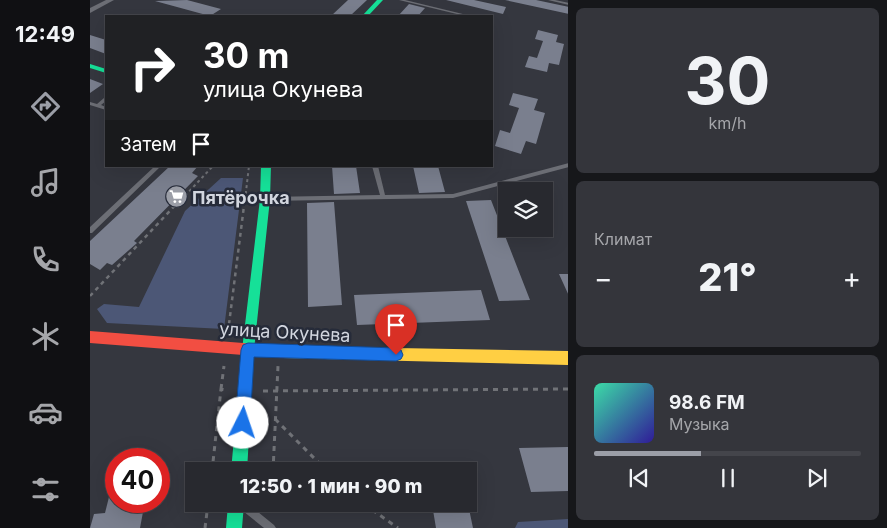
<!DOCTYPE html>
<html lang="ru">
<meta charset="utf-8">
<style>
:root{--surface:#28292f;--page:#34353b;--text:#f1f3f6;--muted:#a5a6aa;--line:#44454b;--accent:#9b9ea7}
body{margin:0;font-family:Inter,sans-serif;background:var(--page);color:var(--text);height:100vh;display:flex;flex-direction:column;font-size:19px;white-space:nowrap}
*{box-sizing:border-box;margin:0}
p{font-size:16px;color:var(--muted)}
.icon{flex:none;width:28px;height:28px;fill:none;stroke:currentColor;stroke-width:2;stroke-linecap:round;stroke-linejoin:round}
.map{position:relative;flex:1;overflow:hidden}
.drawer{display:flex;flex-direction:column;gap:8px;padding:8px;background:#16171a;width:319px}
.drawer>*{flex:none}
.guide{position:absolute;left:15px;top:15px;width:388px;height:152px;border-radius:0px;box-shadow:0 5px 20px #0002,0 0 0 1px var(--line);background:#202124;color:#fff;overflow:hidden}
.controls{position:absolute;left:408px;top:182px;display:grid;gap:10px}
.controls a{display:grid;place-items:center;width:55px;height:55px;border-radius:0px;background:var(--surface);box-shadow:0 5px 20px #0002,0 0 0 1px var(--line);font-size:25px}
.speed{position:absolute;left:15px;top:448px;display:flex;gap:10px;font-size:25px;font-weight:700;text-align:center}
.speed>*{display:grid;place-content:center;width:65px;height:65px;border-radius:50%;background:var(--surface);box-shadow:0 5px 20px #0002,0 0 0 1px var(--line);line-height:1}
.speed .limit{border:8px solid #d22;background:#fff;color:#111}
.pin{position:absolute;display:grid;place-items:center;width:42px;height:42px;color:#fff;margin:-51px -21px;border-radius:50% 50% 50% 0;rotate:-45deg;box-shadow:0 0 5px #0007}
.pin .icon{rotate:45deg}
.me{position:absolute;width:55px;margin:-28px;rotate:4deg;stroke-linejoin:round;filter:drop-shadow(0 0 4px #0008)}
.turn{display:flex;align-items:center;gap:18px;height:105px;padding:0 15px;font-size:22px}
.turn .icon{width:65px;height:65px;stroke-width:2.5}
.turn b{display:block;font-size:35px;line-height:42px}
.then{display:flex;align-items:center;height:48px;padding:0 15px;background:#0003;gap:10px;font-size:19px}
.big{font-size:38px;font-weight:800;line-height:1.1}
.drawer .card{flex:1;display:flex;flex-direction:column;justify-content:center;gap:8px;min-width:0;padding:0 18px;border-radius:8px;background:var(--page)}
.drawer .dial{align-items:center;gap:0}
.dial b{font-size:65px;line-height:1}
.song{display:flex;align-items:center;gap:15px}
.cover{width:60px;height:60px;border-radius:8px;background:linear-gradient(135deg,hsl(160 70% 55%),hsl(250 70% 35%))}
.played{height:5px;border-radius:2px;background:linear-gradient(90deg,var(--accent) 40%,var(--line) 40%)}
.keys{display:flex;justify-content:space-around;direction:ltr}
.heat{display:flex;justify-content:space-between;align-items:center;font-size:28px;direction:ltr}
.trip{position:absolute;left:95px;top:462px;width:292px;height:50px;border-radius:0px;background:var(--surface);box-shadow:0 5px 20px #0002,0 0 0 1px var(--line);font-weight:800;line-height:50px;text-align:center}
main{display:flex;flex:1;min-height:0}
.menu{display:flex;flex-direction:column;width:90px;justify-content:space-around;align-items:center;background:#101013;color:var(--muted)}
.menu .icon{width:35px;height:35px}
.menu .selected{color:var(--accent)}
.menu b{font-size:22px;color:var(--text)}
.map>svg:first-child{display:block}
.green{fill:#4c5776}
.building{fill:#7a7f8e}
.lines{fill:none;stroke-linecap:round;stroke-linejoin:round}
.path-far2{stroke:#707277;stroke-width:2;stroke-dasharray:3 3;stroke-linecap:butt}
.path-far1{stroke:#707277;stroke-width:2.5;stroke-dasharray:4 4;stroke-linecap:butt}
.path{stroke:#707277;stroke-width:3;stroke-dasharray:5 5;stroke-linecap:butt}
.lane{fill:#6c6e75;fill-rule:evenodd}
.street{fill:#6c6e75;fill-rule:evenodd}
.fast{fill:#16e098;fill-rule:evenodd}
.slow{fill:#ffcf43;fill-rule:evenodd}
.jam{fill:#f24e42;fill-rule:evenodd}
.route{fill:#1a73e8;stroke:#114b97}
.labels{text-anchor:middle;dominant-baseline:central;stroke-width:5;stroke-linejoin:round;paint-order:stroke}
.poi-label{font-size:18px;font-weight:bold;fill:#d2d6df;stroke:#262b39;text-anchor:start}
.street-label{font-size:18px;fill:#d2d6df;stroke:#262b39}
</style>
<main>
<nav class="menu">
<b>12:49</b>
<svg class="icon selected" aria-label="directions" viewBox="0 0 24 24"><path d="M12 3l9 9-9 9-9-9zM9 14v-3h6M13 9l2 2-2 2"/></svg>
<svg class="icon" aria-label="music" viewBox="0 0 24 24"><path d="M9 18V5l10-2v13"/><circle cx="6" cy="18" r="3"/><circle cx="16" cy="16" r="3"/></svg>
<svg class="icon" aria-label="phone" viewBox="0 0 24 24"><path d="M5 4h4l2 5-3 2q2 4 5 5l2-3 5 2v4C11 20 4 13 5 4z"/></svg>
<svg class="icon" aria-label="climate" viewBox="0 0 24 24"><path d="M12 3v18M4 7l16 10M4 17L20 7"/></svg>
<svg class="icon" aria-label="car" viewBox="0 0 24 24"><path d="M5 17H2v-5l4-1 3-4h7l3 4 3 1v5h-3M9 17h6M6 11h13"/><circle cx="7" cy="17" r="2"/><circle cx="17" cy="17" r="2"/></svg>
<svg class="icon" aria-label="filters" viewBox="0 0 24 24"><path d="M4 7h16M4 17h16"/><circle cx="9" cy="7" r="2"/><circle cx="15" cy="17" r="2"/></svg>
</nav>
<div class="map">
<svg width="479" height="528" viewBox="0 0 479 528">
<rect width="100%" height="100%" fill="#35373f"/>
<path class="green" d="M 131,178 L 153,178 L 134,329 L 17,323 L 7,309 L 14,304 L 49,307 L 95,211 Z
M 478,519 L 478,528 L 425,528 L 428,522 Z"/>
<path class="building" d="M 97,0 L 131,9 L 120,16 L 65,1 Z
M 258,0 L 277,0 L 260,16 L 241,16 Z
M 356,0 L 384,0 L 416,7 L 413,14 Z
M 415,0 L 446,0 L 479,7 L 479,14 Z
M 319,4 L 335,8 L 328,16 L 308,16 Z
M 448,30 L 468,35 L 466,42 L 474,44 L 469,65 L 459,63 L 457,72 L 435,67 L 439,56 L 447,58 L 453,41 L 445,39 Z
M 0,35 L 16,40 L 16,54 L 0,48 Z
M 0,79 L 13,84 L 0,93 Z
M 423,93 L 448,99 L 444,110 L 455,113 L 446,144 L 436,141 L 431,154 L 405,146 L 410,130 L 420,133 L 429,108 L 419,105 Z
M 80,166 L 108,166 L 102,173 L 108,176 L 44,241 L 47,243 L 22,265 L 17,263 L 10,270 L 0,264 L 0,241 Z
M 242,166 L 266,166 L 270,193 L 244,194 Z
M 323,166 L 348,166 L 355,192 L 329,193 Z
M 401,200 L 440,300 L 409,301 L 376,201 Z
M 244,202 L 252,305 L 218,307 L 217,203 Z
M 469,274 L 479,274 L 479,296 Z
M 391,290 L 400,320 L 267,325 L 264,295 Z
M 479,447 L 479,491 L 441,492 L 429,448 Z
M 26,492 L 26,501 L 47,501 L 45,513 L 53,512 L 50,528 L 0,528 L 4,514 L 15,513 L 20,493 Z
M 342,504 L 378,504 L 383,528 L 346,528 Z"/>
<g class="lines">
<path class="path-far2" d="M 91,200 L 123,166
M 155,200 L 159,166"/>
<path class="path-far1" d="M 0,296 L 92,198
M 138,332 L 155,198"/>
<path class="path" d="M 131,389 L 134,366
M 173,391 L 479,389
M 185,419 L 237,471
M 122,471 L 131,389 L 137,390
M 183,471 L 188,366
M 181,504 L 181,512
M 274,504 L 308,528
M 115,528 L 118,504"/>
<path class="lane" d="M 309,0 L 315,0 L 377,15 L 375,16 Z
M 458,0 L 465,0 L 479,3 L 479,5 Z
M 14,98 L 16,98 L 16,101 L 11,105 L 16,107 L 16,110 L 0,105 L 0,102 L 7,104 Z
M 479,163 L 479,167 L 363,198 L 176,201 L 173,199 L 176,197 L 290,195 L 282,166 L 288,166 L 295,195 L 363,194 Z
M 65,166 L 71,166 L 2,233 L 0,233 L 0,227 Z
M 147,504 L 158,504 L 184,525 L 186,528 L 174,528 L 148,507 Z"/>
<path class="street" d="M 16,0 L 24,0 L 0,13 L 0,8 Z"/>
<path class="fast" d="M 287,0 L 293,0 L 278,16 L 272,16 Z
M 0,64 L 16,69 L 16,73 L 0,68 Z
M 171,166 L 181,166 L 180,199 L 164,350 L 157,471 L 141,471 L 152,350 L 170,199 Z
M 138,504 L 154,504 L 152,528 L 136,528 Z"/>
<path class="slow" d="M 193,346 L 479,351 L 479,365 L 193,358 L 188,357 L 187,352 L 188,347 Z"/>
<path class="jam" d="M 0,331 L 193,346 L 198,347 L 199,352 L 198,357 L 193,358 L 0,343 Z"/>
</g>
<path class="route" d="M 158,343 L 306,348 L 311,350 L 313,355 L 311,359 L 306,361 L 164,357 L 160,423 L 158,428 L 153,430 L 147,428 L 145,423 L 151,350 L 153,345 Z"/>
<defs>
<symbol id="supermarket-disc" viewBox="-11 -11 22 22"><circle r="9.5" fill="#9b9ea7" stroke="#262b39"/><path d="M-6-5.5h2.5l.6 2H6L4.5 2H-2.5L-4.4-4H-6ZM-1.5 3.2a1.3 1.3 0 1 0 .1 0ZM3 3.2a1.3 1.3 0 1 0 .1 0Z" fill="#fff"/></symbol>
</defs>
<g fill-rule="evenodd">
<use href="#supermarket-disc" x="74" y="184" width="25" height="25"/>
</g>
<g class="labels">
<g class="poi-label">
<text x="102" y="197">Пятёрочка</text>
</g>
<g class="street-label">
<text transform="translate(195 332) rotate(3)">улица Окунева</text>
</g>
</g>
</svg>
<div class="controls">
<a><svg class="icon" aria-label="layers" viewBox="0 0 24 24"><path d="M12 4l9 5-9 5-9-5zM3 14l9 5 9-5"/></svg></a>
</div>
<div class="speed"><div class="limit">40</div></div>
<div class="pin" style="left:306px;top:355px;background:#d93025"><svg class="icon" aria-label="arrive" viewBox="0 0 24 24"><path d="M6 21V4h12l-3 4 3 4H6"/></svg></div>
<svg class="me" style="left:153px;top:423px" viewBox="-20 -20 40 40"><circle r="19" fill="#fff"/><path d="M0-13L10 11 0 6-10 11z" fill="#1a73e8"/></svg>
<div class="trip">12:50 · 1 мин · 90 m</div>
<div class="guide">
<div class="turn"><svg class="icon" aria-label="right" viewBox="0 0 24 24"><path d="M7 20v-9h11M14 6l5 5-5 5"/></svg><div><b>30 m</b>улица Окунева</div></div>
<div class="then">Затем<svg class="icon" aria-label="arrive" viewBox="0 0 24 24"><path d="M6 21V4h12l-3 4 3 4H6"/></svg></div>
</div>
</div>
<section class="drawer">
<div class="card dial"><b>30</b><p>km/h</p></div>
<div class="card"><p>Климат</p>
<div class="heat"><a>−</a><b class="big">21°</b><a>+</a></div>
</div>
<div class="card">
<div class="song"><i class="cover"></i><div><b>98.6 FM</b><p>Музыка</p></div></div>
<div class="played"></div>
<div class="keys"><svg class="icon" aria-label="previous" viewBox="0 0 24 24"><path d="M18 5L8 12l10 7zM5 5v14"/></svg><svg class="icon" aria-label="pause" viewBox="0 0 24 24"><path d="M8 5v14M16 5v14"/></svg><svg class="icon" aria-label="next" viewBox="0 0 24 24"><path d="M6 5l10 7-10 7zM19 5v14"/></svg></div>
</div>
</section>
</main>
